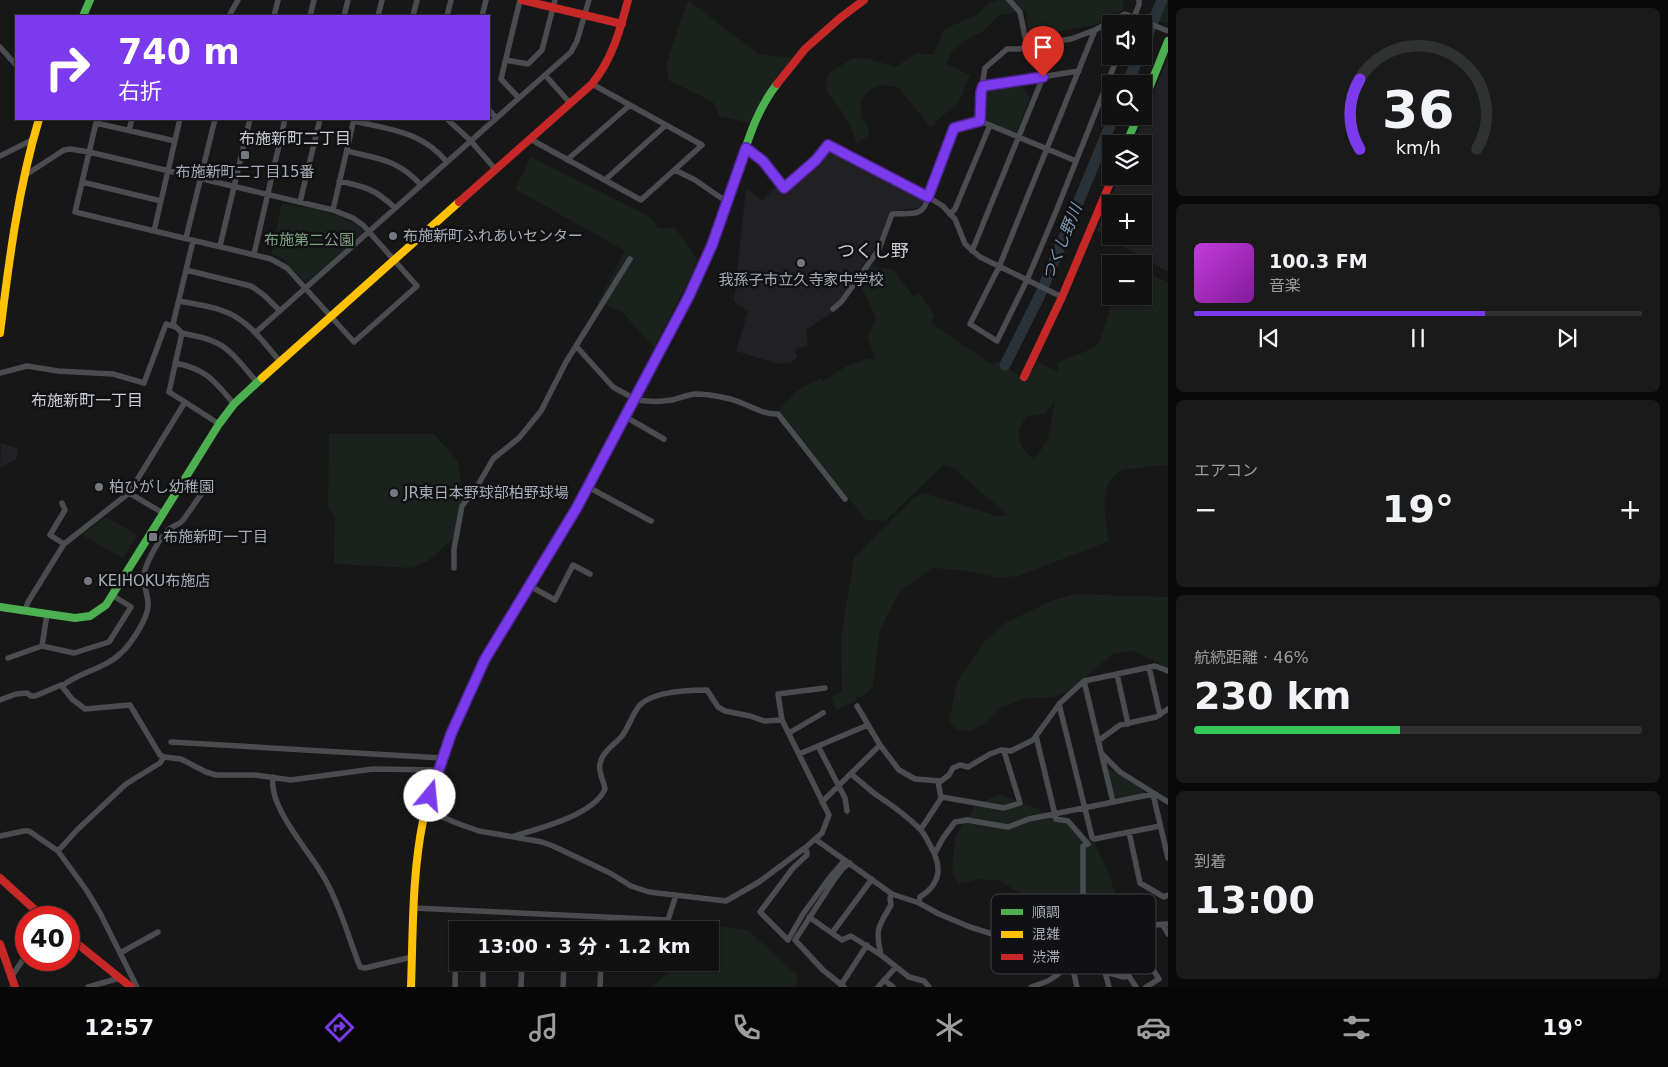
<!DOCTYPE html>
<html lang="ja">
<meta charset="utf-8">
<style>
:root{--surface:#111;--page:#1a1a1a;--text:#f1f3f6;--muted:#9c9d9f;--line:#303131;--accent:#7c3aed}
body{margin:0;font-family:"DejaVu Sans","Noto Sans JP",sans-serif;background:var(--page);color:var(--text);height:100vh;display:flex;flex-direction:column;font-size:19px;white-space:nowrap}
*{box-sizing:border-box;margin:0}
p{font-size:16px;color:var(--muted)}
.icon{flex:none;width:28px;height:28px;fill:none;stroke:currentColor;stroke-width:2;stroke-linecap:round;stroke-linejoin:round}
.map{position:relative;flex:1;overflow:hidden}
.side{display:flex;flex-direction:column;gap:8px;padding:8px;background:#090909;width:500px}
.side>*{flex:none}
.top-card{position:absolute;left:15px;top:15px;width:475px;height:105px;border-radius:0px;box-shadow:0 1px 4px #0004,0 0 0 1px var(--line);background:#7c3aed;color:#fff;overflow:hidden}
.controls{position:absolute;left:1102px;top:15px;display:grid;gap:10px}
.controls a{display:grid;place-items:center;width:50px;height:50px;border-radius:0px;background:var(--surface);box-shadow:0 1px 4px #0004,0 0 0 1px var(--line);font-size:25px}
.speed{position:absolute;left:15px;top:906px;display:flex;gap:10px;font-size:25px;font-weight:700;text-align:center}
.speed>*{display:grid;place-content:center;width:65px;height:65px;border-radius:50%;background:var(--surface);box-shadow:0 1px 4px #0004,0 0 0 1px var(--line);line-height:1}
.speed .limit{border:8px solid #d22;background:#fff;color:#111}
.pin{position:absolute;display:grid;place-items:center;width:42px;height:42px;color:#fff;margin:-51px -21px;border-radius:50% 50% 50% 0;rotate:-45deg;box-shadow:0 0 5px #0007}
.pin .icon{rotate:45deg}
.me{position:absolute;width:55px;margin:-28px;rotate:17deg;stroke-linejoin:round;filter:drop-shadow(0 0 4px #0008)}
.turn{display:flex;align-items:center;gap:18px;height:105px;padding:0 20px;font-size:22px}
.turn .icon{width:65px;height:65px;stroke-width:2.5}
.turn b{display:block;font-size:35px;line-height:42px}
.big{font-size:38px;font-weight:700;line-height:1.1}
.side .card{flex:1;display:flex;flex-direction:column;justify-content:center;gap:8px;min-width:0;padding:0 18px;border-radius:8px;background:var(--page)}
.side .dial{align-items:center;gap:0}
.dial svg{height:130px;overflow:visible;fill:none;stroke:var(--line);stroke-width:7;stroke-linecap:round;text-anchor:middle}
.dial text{fill:var(--text);stroke:none}
.song{display:flex;align-items:center;gap:15px}
.cover{width:60px;height:60px;border-radius:8px;background:linear-gradient(135deg,hsl(290 70% 55%),hsl(290 70% 35%))}
.played{height:5px;border-radius:2px;background:linear-gradient(90deg,var(--accent) 65%,var(--line) 65%)}
.keys{display:flex;justify-content:space-around;direction:ltr}
.heat{display:flex;justify-content:space-between;align-items:center;font-size:28px;direction:ltr}
.charge{height:8px;border-radius:4px;background:linear-gradient(90deg,#34c759 46%,var(--line) 0)}
.trip{position:absolute;left:449px;top:921px;width:270px;height:50px;border-radius:0px;background:var(--surface);box-shadow:0 1px 4px #0004,0 0 0 1px var(--line);font-weight:700;line-height:50px;text-align:center}
.menu{display:flex;height:80px;justify-content:space-around;align-items:center;background:#070707;color:var(--muted)}
.menu .icon{width:35px;height:35px}
.menu .on{color:var(--accent)}
.menu b{font-size:22px;color:var(--text)}
main{display:flex;flex:1;min-height:0}
.map>svg:first-child{display:block}
.built{fill:#212124;fill-rule:evenodd}
.green{fill:#1b211c;fill-rule:evenodd}
.lines{fill:none;stroke-linecap:round;stroke-linejoin:round}
.river{stroke:#2a3239;stroke-width:11}
.street{stroke:#4b4c50;stroke-width:5.5}
.fast{stroke:#4caf50;stroke-width:8}
.slow{stroke:#ffc107;stroke-width:8}
.jam{stroke:#c62828;stroke-width:8}
.route-casing{stroke:#51269a;stroke-width:12}
.route{stroke:#7c3aed;stroke-width:9}
.poi-dot{fill:#757880;stroke:#111113;stroke-width:2}
.labels{text-anchor:middle;dominant-baseline:central;stroke-width:5;stroke-linejoin:round;paint-order:stroke}
.poi-label{font-size:15px;fill:#a8adb8;stroke:#111113;text-anchor:start}
.park-label{font-size:15px;fill:#7fa381;stroke:#111113}
.neighbourhood-label{font-size:16px;fill:#c9ccd4;stroke:#111113}
.water-label{font-size:16px;font-style:italic;fill:#7f9bb3;stroke:#111113}
.quarter-label{font-size:18px;fill:#c9ccd4;stroke:#111113}
.key{fill:#111113;stroke:#3e4045;stroke-width:1}
.key-label{font-size:14px;fill:#a8adb8}
</style>
<main>
<div class="map">
<svg width="1168" height="987" viewBox="0 0 1168 987">
<rect width="100%" height="100%" fill="#171717"/>
<path class="built" d="M 1168,57 L 1168,272 L 1097,231 L 1120,176 L 1144,176 L 1144,144 L 1133,144 ZM 1111,204 L 1144,204 L 1144,236 L 1111,236 Z
M 829,149 L 925,200 L 920,208 L 890,212 L 877,245 L 851,282 L 856,286 L 841,306 L 806,330 L 808,345 L 794,350 L 797,357 L 792,362 L 778,364 L 736,351 L 748,311 L 734,301 L 746,188 L 762,201 L 778,184 L 785,191 L 822,159 Z
M 1,443 L 19,449 L 16,459 L 0,468 Z"/>
<path class="green" d="M 688,0 L 759,54 L 792,58 L 763,97 L 749,123 L 719,116 L 713,102 L 668,80 L 666,64 Z
M 998,0 L 1123,0 L 1123,10 L 1095,25 L 1075,28 L 1039,36 L 1029,36 L 1026,10 L 1000,15 L 982,32 L 964,41 L 953,50 L 946,64 L 970,75 L 958,104 L 942,116 L 931,128 L 899,88 C 879,82 871,85 860,102 L 862,118 L 868,125 L 869,135 L 856,144 C 853,123 838,107 825,89 L 828,74 L 853,58 L 868,59 L 896,67 L 916,53 L 933,55 L 944,29 L 975,16 L 989,3 Z
M 1165,0 L 1168,0 L 1168,24 L 1156,21 Z
M 1020,84 L 1030,98 L 1017,132 L 1014,133 L 986,122 L 984,118 L 984,92 L 987,90 Z
M 531,157 L 647,215 L 659,228 L 675,228 L 699,261 L 654,348 L 622,312 L 598,302 L 625,251 L 515,189 Z
M 282,203 C 309,209 341,211 362,230 L 361,234 L 308,281 L 305,281 L 281,257 L 271,254 Z
M 869,266 L 893,270 L 914,297 L 919,293 L 935,316 L 931,321 L 938,328 L 993,365 L 997,361 L 1025,380 L 1030,371 L 1032,372 L 1037,361 L 1057,372 L 1058,362 L 1084,352 L 1099,344 L 1114,296 L 1144,296 L 1144,271 L 1168,282 L 1168,465 C 1158,466 1126,468 1119,472 C 1097,487 1106,520 1109,541 L 1019,576 L 1000,578 L 966,571 L 932,568 L 900,591 L 880,630 L 873,686 L 861,698 L 855,696 L 857,700 L 836,711 L 831,697 L 842,691 L 841,637 L 854,558 L 912,499 L 924,493 L 997,516 L 1008,515 L 953,468 L 943,465 L 885,521 L 866,520 L 779,410 L 798,390 L 821,378 L 823,381 L 845,367 L 867,359 L 875,359 L 868,337 L 876,318 L 860,284 ZM 1055,400 L 1048,439 L 1034,460 C 1018,444 1013,436 1027,416 L 1045,414 Z
M 329,434 L 434,434 L 458,461 L 460,477 L 461,513 L 455,537 L 428,561 L 412,568 L 334,564 L 335,515 L 328,508 Z
M 106,517 L 138,535 L 123,558 L 82,535 Z
M 1075,594 L 1168,597 L 1168,675 L 1161,664 L 1133,651 L 1114,653 L 1070,691 L 1053,697 L 1024,699 L 1001,708 L 985,724 L 970,731 L 955,729 L 949,721 L 957,682 L 985,641 L 1007,622 L 1053,600 Z
M 1111,769 L 1143,790 L 1143,793 L 1118,798 L 1115,797 L 1108,770 Z
M 999,794 L 1031,806 L 1061,820 L 1094,842 L 1109,873 L 1121,913 L 1106,917 L 1077,904 L 1050,897 L 1022,895 L 1001,881 L 980,879 L 958,884 L 952,871 L 955,836 L 975,806 Z
M 710,925 L 748,930 L 798,976 L 796,987 L 653,987 L 676,963 L 710,962 L 710,930 L 705,930 Z"/>
<g class="lines">
<path class="river" d="M 1144,44 L 1162,0
M 1127,84 L 1139,56
M 1005,365 L 1040,295 L 1114,116"/>
<path class="street" d="M 520,0 L 501,79 L 519,98 L 545,75
M 1009,0 L 1020,12 L 1027,47
M 229,16 L 238,0
M 274,16 L 278,0
M 310,16 L 314,0
M 344,16 L 348,0
M 378,16 L 382,0
M 413,16 L 417,0
M 447,16 L 451,0
M 482,16 L 486,0
M 1131,24 L 1139,5 L 1139,0
M 1095,30 L 999,267 L 970,324 L 997,341 L 1027,280 L 1055,214 L 1118,56
M 0,47 L 16,65
M 506,60 L 528,64 L 542,50 L 555,0
M 983,86 L 1079,71
M 570,103 L 545,75 L 571,52 L 577,41 L 589,0
M 489,110 L 496,118
M 447,119 L 470,140 L 495,169
M 354,121 C 391,130 421,131 447,162
M 980,121 L 981,92 L 985,68 L 1007,49 L 1019,49 L 1049,42 L 1071,39 L 1095,30 L 1125,14 L 1168,31
M 129,130 L 132,119
M 530,139 L 641,200 L 702,145 L 592,84
M 745,148 L 763,161 L 785,188 L 816,160 L 828,145 L 928,197 L 954,128 L 980,121 L 1076,161
M 347,151 C 379,159 397,159 421,185
M 0,156 L 32,140
M 567,160 L 630,105
M 675,170 L 695,180 L 727,202
M 24,176 L 64,150 L 70,149 L 89,152 L 333,210 L 353,218 L 363,225 L 417,286 L 354,342 L 287,268 L 271,259 L 75,212 L 96,123 L 175,141
M 605,180 L 666,125
M 339,181 C 366,187 375,189 395,208
M 82,182 L 161,201
M 300,202 L 320,119
M 333,210 L 354,119
M 950,214 L 955,209 L 990,125
M 154,231 L 180,119
M 186,238 L 215,119
M 220,246 L 250,119
M 972,251 L 1043,77
M 254,254 L 285,119
M 186,270 L 251,286 L 264,295 L 280,311
M 179,301 C 198,305 222,307 239,319 C 255,329 267,347 280,361
M 833,309 L 842,301 L 879,249 L 892,214 C 910,213 924,218 928,197 L 943,206 L 949,213 L 955,219 L 965,244 L 980,257 L 1062,297
M 182,333 C 194,336 206,337 217,343 C 233,351 245,369 257,382
M 255,333 L 519,98
M 576,346 L 613,387 L 633,398
M 175,363 C 206,369 214,380 234,404
M 0,373 L 27,366 L 58,371 L 113,374 L 144,383 L 166,324 L 176,327
M 633,399 C 646,402 659,402 672,400 C 680,398 687,395 695,394 C 705,394 717,396 726,398 C 744,401 760,415 778,414 L 845,499
M 185,402 L 219,424
M 624,416 L 664,439
M 588,487 L 651,521
M 129,493 L 163,513
M 62,503 L 65,510 L 50,535 L 64,544 L 129,493 L 185,402 L 169,392 L 182,333 L 173,324 L 193,241
M 454,568 L 454,549 L 462,506 L 478,485 L 493,459 L 519,438 L 541,411 L 566,362 L 630,259
M 530,586 L 555,600 L 573,565 L 590,574
M 25,611 L 28,602 L 64,544
M 47,614 L 42,646 L 74,653 L 109,642 L 131,607 L 112,595
M 8,658 L 42,646
M 1149,667 L 1160,715
M 1117,674 L 1128,724
M 1084,681 L 1113,802
M 62,686 C 79,672 105,669 121,653 C 131,644 149,617 148,604 C 148,592 141,582 145,570 C 148,560 160,537 168,530 C 172,526 179,525 183,520 C 190,511 196,501 203,492 L 183,481
M 0,700 L 16,694 L 27,693 L 31,696 L 35,696 L 61,685 L 72,699 L 85,709 L 130,705 L 160,755 L 164,757
M 1059,704 L 1092,837 L 1094,839 L 1160,826
M 857,706 L 880,745
M 789,733 L 823,713
M 1036,736 L 1056,819 L 1068,821 L 1088,844 L 1083,846 L 1083,893 L 1089,907 L 1096,916 L 1117,938 L 1125,970 L 1136,987
M 1098,741 L 1120,725 L 1156,717 L 1168,709
M 171,742 L 442,758
M 818,746 L 845,798 L 847,811
M 799,754 L 868,725
M 1102,754 L 1120,772 L 1168,802
M 851,774 C 860,781 868,789 878,796 C 893,806 907,816 920,829 C 924,833 927,840 930,845 C 942,866 942,883 920,897 L 919,903
M 273,777 C 268,809 312,853 326,881 C 341,908 349,939 360,967 L 365,968 L 412,957
M 938,781 L 941,798
M 1153,794 L 1168,858
M 822,802 L 880,745 L 899,770 L 915,779 L 941,781 L 949,775 L 953,768 L 960,765 L 968,767 L 990,754 L 1001,750 L 1011,751 L 1033,740 L 1060,703 L 1084,681 L 1155,666 L 1168,671
M 426,810 L 459,824 L 479,831 L 542,842 L 553,846 L 610,873 L 631,886 L 649,892 L 726,901 L 759,882 L 806,847 L 822,833 L 829,815 L 782,720 L 778,694 L 825,688
M 921,829 L 942,797 L 1004,808 L 1020,803 L 1004,751
M 1129,832 L 1140,883 L 1164,897 L 1168,895
M 0,836 L 24,831 L 29,831 L 58,851 L 87,891 L 100,913 L 137,987
M 514,836 C 540,828 594,815 605,789 C 604,783 601,777 600,771 C 597,755 613,746 622,736 C 629,727 632,714 640,705 C 654,691 688,690 707,690 L 718,707 L 725,711 L 750,716 L 764,721 L 782,720
M 815,839 L 892,894 L 919,903 L 939,914 L 970,927 L 1073,959 L 1105,972 L 1124,977 L 1128,976
M 806,847 L 807,855 L 793,868 L 760,912 L 788,940 L 803,914 L 830,877 L 845,860
M 58,851 L 77,830 L 126,784 L 160,763 L 164,757 L 181,759 L 206,772 L 216,775 L 255,775 L 291,780 L 373,769 L 438,770
M 935,853 L 943,838 L 955,822 L 967,820 L 1008,827 L 1029,819 L 1153,794
M 414,908 L 668,920 L 676,895
M 809,917 L 842,940 L 851,936 L 881,955 L 909,977 L 924,981 L 929,987
M 1163,925 L 1168,934
M 522,930 L 522,929
M 832,933 L 872,879
M 120,953 L 158,932
M 881,955 C 875,929 878,927 891,905 L 890,898 L 892,894
M 1071,961 L 1077,987
M 483,962 L 483,987
M 1123,962 L 1143,954 L 1159,979 L 1146,987
M 1105,972 L 1109,987
M 12,976 L 26,955
M 884,980 L 893,987
M 841,985 L 867,945
M 88,987 L 120,978
M 455,987 L 456,939 L 458,939
M 521,987 L 522,962
M 563,987 L 564,962
M 600,987 L 601,962
M 844,987 L 823,970 L 795,940 L 834,880 L 843,868 L 850,863
M 878,987 L 896,967
M 1031,987 L 1048,981 L 1057,975 L 1077,955 L 1093,945 L 1106,940 L 1117,938 L 1147,925 L 1168,924"/>
<path class="fast" d="M 83,16 L 90,0
M 1144,101 L 1168,41
M 1126,144 L 1138,116
M 628,411 C 657,357 689,303 712,245 C 721,223 729,200 736,177 C 747,144 755,112 777,84
M 0,607 L 75,618 L 90,616 L 106,605 L 219,424 L 234,404 L 262,378"/>
<path class="slow" d="M 0,333 C 9,261 18,189 39,119
M 262,378 L 459,202
M 411,987 C 413,932 412,875 423,821 C 426,805 433,789 438,774 C 457,717 478,671 509,619"/>
<path class="jam" d="M 522,0 L 622,24
M 777,84 L 805,49 L 840,18 L 864,0
M 459,202 L 592,84 C 612,59 620,31 628,0
M 1024,377 L 1062,297 L 1113,176
M 509,619 L 576,509 L 628,411
M 0,878 L 44,918
M 69,937 L 131,987
M 0,944 L 15,987"/>
</g>
<g class="lines">
<defs>
<path id="route" d="M 430,796 L 451,734 L 485,659 L 576,509 L 689,296 L 712,245 L 746,148 L 763,161 L 784,188 L 816,160 L 828,145 L 928,197 L 954,128 L 980,121 L 981,92 L 983,86 L 1043,77"/>
</defs>
<use href="#route" class="route-casing"/>
<use href="#route" class="route"/>
</g>
<g class="poi-dot">
<rect x="240" y="150" width="10" height="10" rx="2.5"/>
<circle cx="393" cy="236" r="5"/>
<circle cx="801" cy="263" r="5"/>
<circle cx="99" cy="487" r="5"/>
<circle cx="394" cy="493" r="5"/>
<rect x="148" y="532" width="10" height="10" rx="2.5"/>
<circle cx="88" cy="581" r="5"/>
</g>
<g class="labels">
<g class="poi-label">
<text x="245" y="172" text-anchor="middle">布施新町二丁目15番</text>
<text x="403" y="236">布施新町ふれあいセンター</text>
<text x="801" y="280" text-anchor="middle">我孫子市立久寺家中学校</text>
<text x="109" y="487">柏ひがし幼稚園</text>
<text x="404" y="493">JR東日本野球部柏野球場</text>
<text x="163" y="537">布施新町一丁目</text>
<text x="98" y="581">KEIHOKU布施店</text>
</g>
<g class="park-label">
<text x="309" y="240">布施第二公園</text>
</g>
<g class="neighbourhood-label">
<text x="295" y="138">布施新町二丁目</text>
<text x="87" y="400">布施新町一丁目</text>
</g>
<g class="water-label">
<text transform="translate(1062 242) rotate(-68)">つくし野川</text>
</g>
<g class="quarter-label">
<text x="873" y="250">つくし野</text>
</g>
</g>
<rect x="991" y="894" width="165" height="80" rx="8" class="key"/>
<rect x="1001" y="909" width="22" height="6" fill="#4caf50"/>
<rect x="1001" y="931" width="22" height="7" fill="#ffc107"/>
<rect x="1001" y="954" width="22" height="6" fill="#c62828"/>
<g class="key-label">
<text x="1032" y="917">順調</text>
<text x="1032" y="939">混雑</text>
<text x="1032" y="962">渋滞</text>
</g>
</svg>
<div class="controls">
<a><svg class="icon" aria-label="sound" viewBox="0 0 24 24"><path d="M4 9h4l5-4v14l-5-4H4zM17 9q2 3 0 6"/></svg></a>
<a><svg class="icon" aria-label="search" viewBox="0 0 24 24"><circle cx="10" cy="10" r="6"/><path d="M15 15l6 6"/></svg></a>
<a><svg class="icon" aria-label="layers" viewBox="0 0 24 24"><path d="M12 4l9 5-9 5-9-5zM3 14l9 5 9-5"/></svg></a>
<a>+</a>
<a>−</a>
</div>
<div class="speed"><div class="limit">40</div></div>
<div class="pin" style="left:1043px;top:77px;background:#d93025"><svg class="icon" aria-label="arrive" viewBox="0 0 24 24"><path d="M6 21V4h12l-3 4 3 4H6"/></svg></div>
<svg class="me" style="left:430px;top:796px" viewBox="-20 -20 40 40"><circle r="19" fill="#fff"/><path d="M0-13L10 11 0 6-10 11z" fill="#7c3aed"/></svg>
<div class="trip">13:00 · 3 分 · 1.2 km</div>
<div class="top-card">
<div class="turn"><svg class="icon" aria-label="right" viewBox="0 0 24 24"><path d="M7 20v-9h11M14 6l5 5-5 5"/></svg><div><b>740 m</b>右折</div></div>
</div>
</div>
<section class="side">
<div class="card dial"><svg viewBox="0 0 100 80">
<path d="M14 69A42 42 0 1 1 86 69"/>
<path d="M14 69A42 42 0 0 1 14 26" stroke="#7c3aed"/>
<text x="50" y="56" font-size="32" font-weight="700">36</text>
<text x="50" y="72" font-size="11">km/h</text>
</svg></div>
<div class="card">
<div class="song"><i class="cover"></i><div><b>100.3 FM</b><p>音楽</p></div></div>
<div class="played"></div>
<div class="keys"><svg class="icon" aria-label="previous" viewBox="0 0 24 24"><path d="M18 5L8 12l10 7zM5 5v14"/></svg><svg class="icon" aria-label="pause" viewBox="0 0 24 24"><path d="M8 5v14M16 5v14"/></svg><svg class="icon" aria-label="next" viewBox="0 0 24 24"><path d="M6 5l10 7-10 7zM19 5v14"/></svg></div>
</div>
<div class="card"><p>エアコン</p>
<div class="heat"><a>−</a><b class="big">19°</b><a>+</a></div>
</div>
<div class="card"><p>航続距離 · 46%</p><b class="big">230 km</b><div class="charge"></div></div>
<div class="card"><p>到着</p><b class="big">13:00</b></div>
</section>
</main>
<nav class="menu">
<b>12:57</b>
<svg class="icon on" aria-label="directions" viewBox="0 0 24 24"><path d="M12 3l9 9-9 9-9-9zM9 14v-3h6M13 9l2 2-2 2"/></svg>
<svg class="icon" aria-label="music" viewBox="0 0 24 24"><path d="M9 18V5l10-2v13"/><circle cx="6" cy="18" r="3"/><circle cx="16" cy="16" r="3"/></svg>
<svg class="icon" aria-label="phone" viewBox="0 0 24 24"><path d="M5 4h4l2 5-3 2q2 4 5 5l2-3 5 2v4C11 20 4 13 5 4z"/></svg>
<svg class="icon" aria-label="climate" viewBox="0 0 24 24"><path d="M12 3v18M4 7l16 10M4 17L20 7"/></svg>
<svg class="icon" aria-label="car" viewBox="0 0 24 24"><path d="M5 17H2v-5l4-1 3-4h7l3 4 3 1v5h-3M9 17h6M6 11h13"/><circle cx="7" cy="17" r="2"/><circle cx="17" cy="17" r="2"/></svg>
<svg class="icon" aria-label="filters" viewBox="0 0 24 24"><path d="M4 7h16M4 17h16"/><circle cx="9" cy="7" r="2"/><circle cx="15" cy="17" r="2"/></svg>
<b>19°</b>
</nav>
